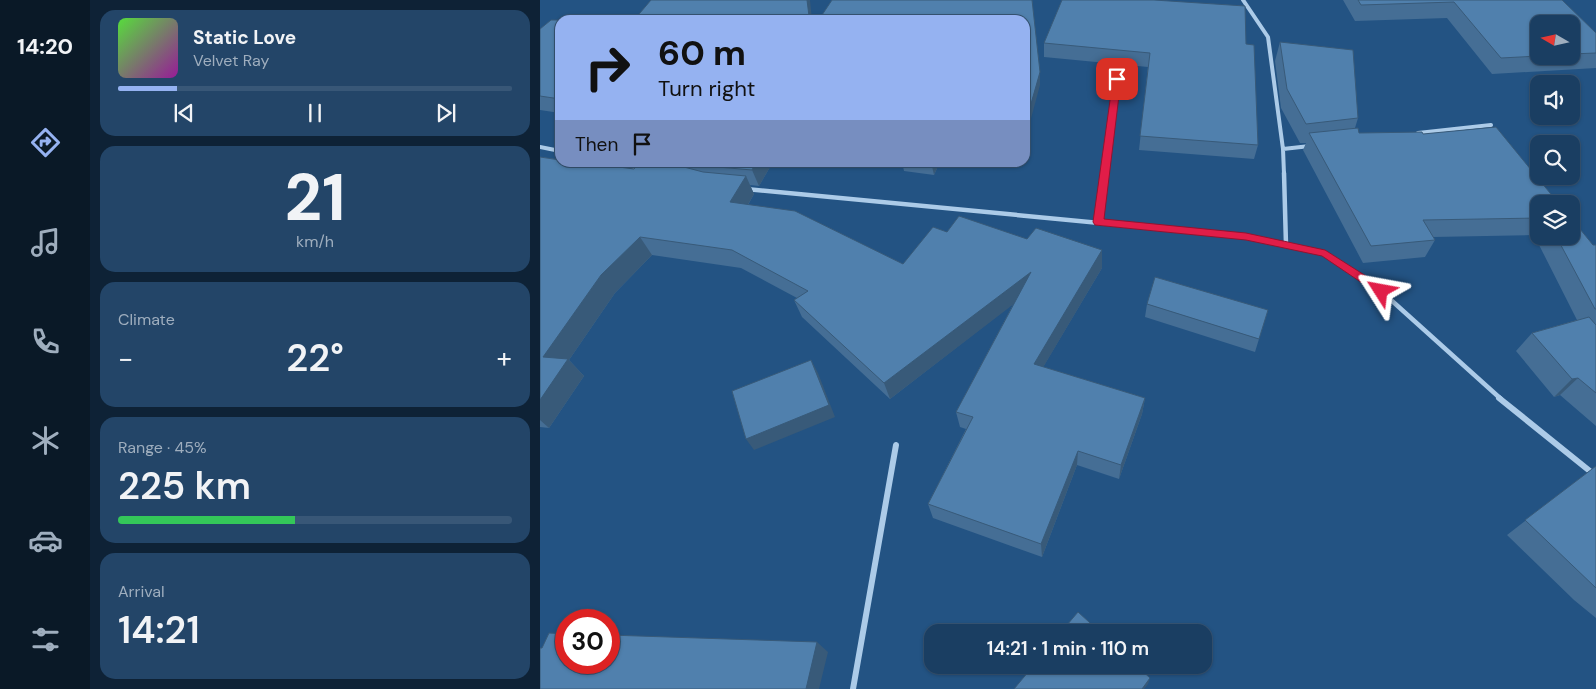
<!DOCTYPE html>
<meta charset="utf-8">
<style>
:root{--surface:#1a3e62;--page:#234568;--text:#f1f3f6;--muted:#9faebe;--line:#385777;--accent:#95b2f1}
body{margin:0;font-family:"DM Sans",sans-serif;background:var(--page);color:var(--text);height:100vh;display:flex;flex-direction:column;font-size:19px;white-space:nowrap}
*{box-sizing:border-box;margin:0}
p{font-size:16px;color:var(--muted)}
.icon{flex:none;width:28px;height:28px;fill:none;stroke:currentColor;stroke-width:2;stroke-linecap:round;stroke-linejoin:round}
.map{position:relative;flex:1;overflow:hidden}
.side{display:flex;flex-direction:column;gap:10px;padding:10px;background:#0e2236;width:450px}
.side>*{flex:none}
.hud{position:absolute;left:15px;top:15px;width:475px;height:152px;border-radius:15px;box-shadow:0 1px 4px #0004,0 0 0 1px var(--line);background:#95b2f1;color:#111;overflow:hidden}
.needle{width:32px;rotate:279deg}
.tools{position:absolute;left:990px;top:15px;display:grid;gap:10px}
.tools a{display:grid;place-items:center;width:50px;height:50px;border-radius:10px;background:var(--surface);box-shadow:0 1px 4px #0004,0 0 0 1px var(--line);font-size:25px}
.speed{position:absolute;left:15px;top:609px;display:flex;gap:10px;font-size:25px;font-weight:700;text-align:center}
.speed>*{display:grid;place-content:center;width:65px;height:65px;border-radius:50%;background:var(--surface);box-shadow:0 1px 4px #0004,0 0 0 1px var(--line);line-height:1}
.speed .limit{border:8px solid #d22;background:#fff;color:#111}
.pin{position:absolute;display:grid;place-items:center;width:42px;height:42px;color:#fff;margin:-21px;border-radius:10px;box-shadow:0 2px 8px #0006}
.me{position:absolute;width:55px;margin:-28px;rotate:304deg;stroke-linejoin:round;filter:drop-shadow(0 0 4px #0008)}
.turn{display:flex;align-items:center;gap:18px;height:105px;padding:0 20px;font-size:22px}
.turn .icon{width:65px;height:65px;stroke-width:2.5}
.turn b{display:block;font-size:35px;line-height:42px}
.then{display:flex;align-items:center;height:48px;padding:0 20px;background:#0003;gap:10px;font-size:19px}
.big{font-size:38px;font-weight:600;line-height:1.1}
.side .card{flex:1;display:flex;flex-direction:column;justify-content:center;gap:8px;min-width:0;padding:0 18px;border-radius:15px;background:var(--page)}
.side .dial{align-items:center;gap:0}
.dial b{font-size:65px;line-height:1}
.song{display:flex;align-items:center;gap:15px}
.cover{width:60px;height:60px;border-radius:8px;background:linear-gradient(135deg,hsl(110 70% 55%),hsl(300 70% 35%))}
.played{height:5px;border-radius:2px;background:linear-gradient(90deg,var(--accent) 15%,var(--line) 15%)}
.keys{display:flex;justify-content:space-around;direction:ltr}
.heat{display:flex;justify-content:space-between;align-items:center;font-size:28px;direction:ltr}
.charge{height:8px;border-radius:4px;background:linear-gradient(90deg,#34c759 45%,var(--line) 0)}
.trip{position:absolute;left:384px;top:624px;width:288px;height:50px;border-radius:15px;background:var(--surface);box-shadow:0 1px 4px #0004,0 0 0 1px var(--line);font-weight:600;line-height:50px;text-align:center}
main{display:flex;flex:1;min-height:0}
.dock{display:flex;flex-direction:column;width:90px;justify-content:space-around;align-items:center;background:#0a1927;color:var(--muted)}
.dock .icon{width:35px;height:35px}
.dock .active{color:var(--accent)}
.dock b{font-size:22px;color:var(--text)}
.map>svg:first-child{display:block}
.lines{fill:none;stroke-linecap:round;stroke-linejoin:round}
.street-far2{stroke:#accbe8;stroke-width:4}
.street-far1{stroke:#accbe8;stroke-width:4.5}
.street{stroke:#accbe8;stroke-width:6}
.wall{fill:#456e95;fill-rule:evenodd}
.shaded-wall{fill:#385a79}
.building{fill:#5080ad;stroke:#385a79}
.route{fill:#e11d48;stroke:#92132f}
</style>
<main>
<nav class="dock">
<b>14:20</b>
<svg class="icon active" aria-label="directions" viewBox="0 0 24 24"><path d="M12 3l9 9-9 9-9-9zM9 14v-3h6M13 9l2 2-2 2"/></svg>
<svg class="icon" aria-label="music" viewBox="0 0 24 24"><path d="M9 18V5l10-2v13"/><circle cx="6" cy="18" r="3"/><circle cx="16" cy="16" r="3"/></svg>
<svg class="icon" aria-label="phone" viewBox="0 0 24 24"><path d="M5 4h4l2 5-3 2q2 4 5 5l2-3 5 2v4C11 20 4 13 5 4z"/></svg>
<svg class="icon" aria-label="climate" viewBox="0 0 24 24"><path d="M12 3v18M4 7l16 10M4 17L20 7"/></svg>
<svg class="icon" aria-label="car" viewBox="0 0 24 24"><path d="M5 17H2v-5l4-1 3-4h7l3 4 3 1v5h-3M9 17h6M6 11h13"/><circle cx="7" cy="17" r="2"/><circle cx="17" cy="17" r="2"/></svg>
<svg class="icon" aria-label="filters" viewBox="0 0 24 24"><path d="M4 7h16M4 17h16"/><circle cx="9" cy="7" r="2"/><circle cx="15" cy="17" r="2"/></svg>
</nav>
<section class="side">
<div class="card">
<div class="song"><i class="cover"></i><div><b>Static Love</b><p>Velvet Ray</p></div></div>
<div class="played"></div>
<div class="keys"><svg class="icon" aria-label="previous" viewBox="0 0 24 24"><path d="M18 5L8 12l10 7zM5 5v14"/></svg><svg class="icon" aria-label="pause" viewBox="0 0 24 24"><path d="M8 5v14M16 5v14"/></svg><svg class="icon" aria-label="next" viewBox="0 0 24 24"><path d="M6 5l10 7-10 7zM19 5v14"/></svg></div>
</div>
<div class="card dial"><b>21</b><p>km/h</p></div>
<div class="card"><p>Climate</p>
<div class="heat"><a>−</a><b class="big">22°</b><a>+</a></div>
</div>
<div class="card"><p>Range · 45%</p><b class="big">225 km</b><div class="charge"></div></div>
<div class="card"><p>Arrival</p><b class="big">14:21</b></div>
</section>
<div class="map">
<svg width="1056" height="689" viewBox="0 0 1056 689">
<rect width="100%" height="100%" fill="#235383"/>
<g class="lines">
<path class="street-far2" d="M 703,0 L 728,37 L 743,149 L 744,174
M 878,133 L 951,125
M 0,147 L 20,151
M 743,149 L 770,146
M 73,162 L 100,168
M 564,174 L 577,79"/>
<path class="street-far1" d="M 744,173 L 746,245
M 206,189 L 706,237 L 785,253 L 841,291 L 961,399
M 558,222 L 565,173"/>
<path class="street" d="M 959,398 L 1056,476
M 313,689 L 356,445"/>
</g>
<path class="wall" d="M 492,0 L 500,85 L 485,20 L 283,20 L 282,15 Z
M 803,0 L 1022,0 L 1056,33 L 1056,68 L 952,74 L 907,18 L 815,21 ZM 1031,24 L 1031,56 L 999,56 Z
M 20,20 L 20,113 L 0,110 L 0,29 Z
M 740,42 L 818,118 L 815,128 L 819,133 L 883,134 L 999,204 L 999,236 L 1031,236 L 1053,245 L 1056,245 L 1056,426 L 1020,395 L 1014,397 L 976,351 L 992,333 L 1037,320 L 994,235 L 893,237 L 895,240 L 885,257 L 823,263 L 763,150 L 766,143 L 760,143 L 741,108 L 735,61 Z
M 504,43 L 706,44 L 718,145 L 714,159 L 599,150 L 608,67 L 504,57 Z
M 0,157 L 94,169 L 99,162 L 233,162 L 219,186 L 210,185 L 214,194 L 208,205 L 363,264 L 407,232 L 562,268 L 503,367 L 605,398 L 602,414 L 579,479 L 537,465 L 502,557 L 393,518 L 388,504 L 426,429 L 420,427 L 416,412 L 474,303 L 350,399 L 262,317 L 254,300 L 257,298 L 201,268 L 112,255 L 75,293 L 29,360 L 44,376 L 9,428 L 0,427 Z
M 362,162 L 400,162 L 394,175 L 364,171 Z
M 607,304 L 719,339 L 715,352 L 605,317 Z
M 1056,466 L 1056,618 L 1034,600 L 967,535 Z"/>
<path class="shaded-wall" d="M 267,0 L 270,0 L 272,20 L 245,20 Z
M 500,72 L 500,85 L 485,141 L 485,125 Z
M 216,162 L 233,162 L 219,186 L 212,170 Z
M 391,162 L 400,162 L 394,175 Z
M 206,176 L 214,194 L 199,220 L 190,202 Z
M 100,237 L 112,255 L 75,293 L 29,360 L 44,376 L 9,428 L 0,420 L 0,400 L 3,357 L 61,275 Z
M 562,250 L 562,268 L 495,381 L 494,364 Z
M 491,272 L 492,290 L 350,399 L 344,383 Z
M 271,360 L 278,373 L 295,417 L 214,450 L 206,439 Z
M 1038,378 L 1020,395 L 1014,397 L 1032,379 Z
M 605,398 L 602,414 L 579,479 L 581,465 Z
M 538,451 L 537,465 L 502,557 L 501,544 Z
M 277,642 L 288,652 L 279,689 L 266,689 Z
M 610,678 L 608,684 L 604,689 L 602,689 Z"/>
<path class="building" d="M 111,0 L 267,0 L 269,16 L 245,20 L 94,20 Z
M 292,0 L 492,0 L 500,72 L 485,125 L 485,20 L 424,20 L 427,16 L 282,15 Z
M 522,0 L 614,0 L 705,6 L 706,44 L 714,45 L 718,145 L 600,136 L 610,53 L 504,43 Z
M 818,0 L 1022,0 L 1056,33 L 1056,53 L 1031,54 L 1031,24 L 999,24 L 999,56 L 961,58 L 914,2 L 821,5 Z
M 11,20 L 20,20 L 20,99 L 0,96 L 0,29 Z
M 740,42 L 813,50 L 818,118 L 766,124 L 747,89 Z
M 956,127 L 1019,204 L 999,204 L 999,218 L 883,220 L 895,240 L 831,246 L 769,133 L 818,128 L 819,133 L 882,132 L 883,134 Z
M 0,157 L 20,160 L 20,162 L 41,162 L 94,169 L 99,162 L 125,162 L 163,172 L 206,176 L 190,202 L 255,211 L 363,264 L 393,227 L 407,232 L 419,216 L 487,239 L 496,228 L 562,250 L 494,364 L 605,398 L 581,465 L 538,451 L 501,544 L 388,504 L 433,417 L 416,412 L 491,272 L 344,383 L 254,300 L 268,291 L 192,250 L 100,237 L 61,275 L 3,357 L 28,359 L 0,400 Z
M 150,162 L 216,162 L 212,170 L 166,166 Z
M 1031,218 L 1053,245 L 1056,245 L 1056,309 L 1055,309 L 1016,236 L 1031,236 Z
M 615,277 L 728,310 L 719,339 L 607,304 Z
M 1049,317 L 1056,325 L 1056,393 L 1038,378 L 1032,379 L 992,333 Z
M 271,360 L 289,405 L 206,439 L 192,391 Z
M 1056,466 L 1056,588 L 985,520 Z
M 538,612 L 560,632 L 521,632 Z
M 9,633 L 26,634 L 26,662 L 69,662 L 69,635 L 277,642 L 266,689 L 0,689 L 0,648 L 2,648 Z
M 494,665 L 596,665 L 610,678 L 602,689 L 474,689 Z"/>
<path class="route" d="M 577,77 L 581,79 L 564,219 L 706,233 L 785,250 L 845,288 L 846,291 L 845,293 L 837,293 L 782,256 L 706,240 L 555,225 L 553,222 L 573,79 Z"/>
</svg>
<div class="tools">
<a><svg class="needle" viewBox="-14 -14 28 28"><path d="M0-13l5 13h-10z" fill="#e53935"/><path d="M0 13l5-13h-10z" fill="#9faebe"/></svg></a>
<a><svg class="icon" aria-label="sound" viewBox="0 0 24 24"><path d="M4 9h4l5-4v14l-5-4H4zM17 9q2 3 0 6"/></svg></a>
<a><svg class="icon" aria-label="search" viewBox="0 0 24 24"><circle cx="10" cy="10" r="6"/><path d="M15 15l6 6"/></svg></a>
<a><svg class="icon" aria-label="layers" viewBox="0 0 24 24"><path d="M12 4l9 5-9 5-9-5zM3 14l9 5 9-5"/></svg></a>
</div>
<div class="speed"><div class="limit">30</div></div>
<div class="pin" style="left:577px;top:79px;background:#d93025"><svg class="icon" aria-label="arrive" viewBox="0 0 24 24"><path d="M6 21V4h12l-3 4 3 4H6"/></svg></div>
<svg class="me" style="left:841px;top:291px" viewBox="-20 -20 40 40"><path d="M0-17L14 15 0 8-14 15z" fill="#e11d48" stroke="#fff" stroke-width="4"/></svg>
<div class="trip">14:21 · 1 min · 110 m</div>
<div class="hud">
<div class="turn"><svg class="icon" aria-label="right" viewBox="0 0 24 24"><path d="M7 20v-9h11M14 6l5 5-5 5"/></svg><div><b>60 m</b>Turn right</div></div>
<div class="then">Then<svg class="icon" aria-label="arrive" viewBox="0 0 24 24"><path d="M6 21V4h12l-3 4 3 4H6"/></svg></div>
</div>
</div>
</main>
